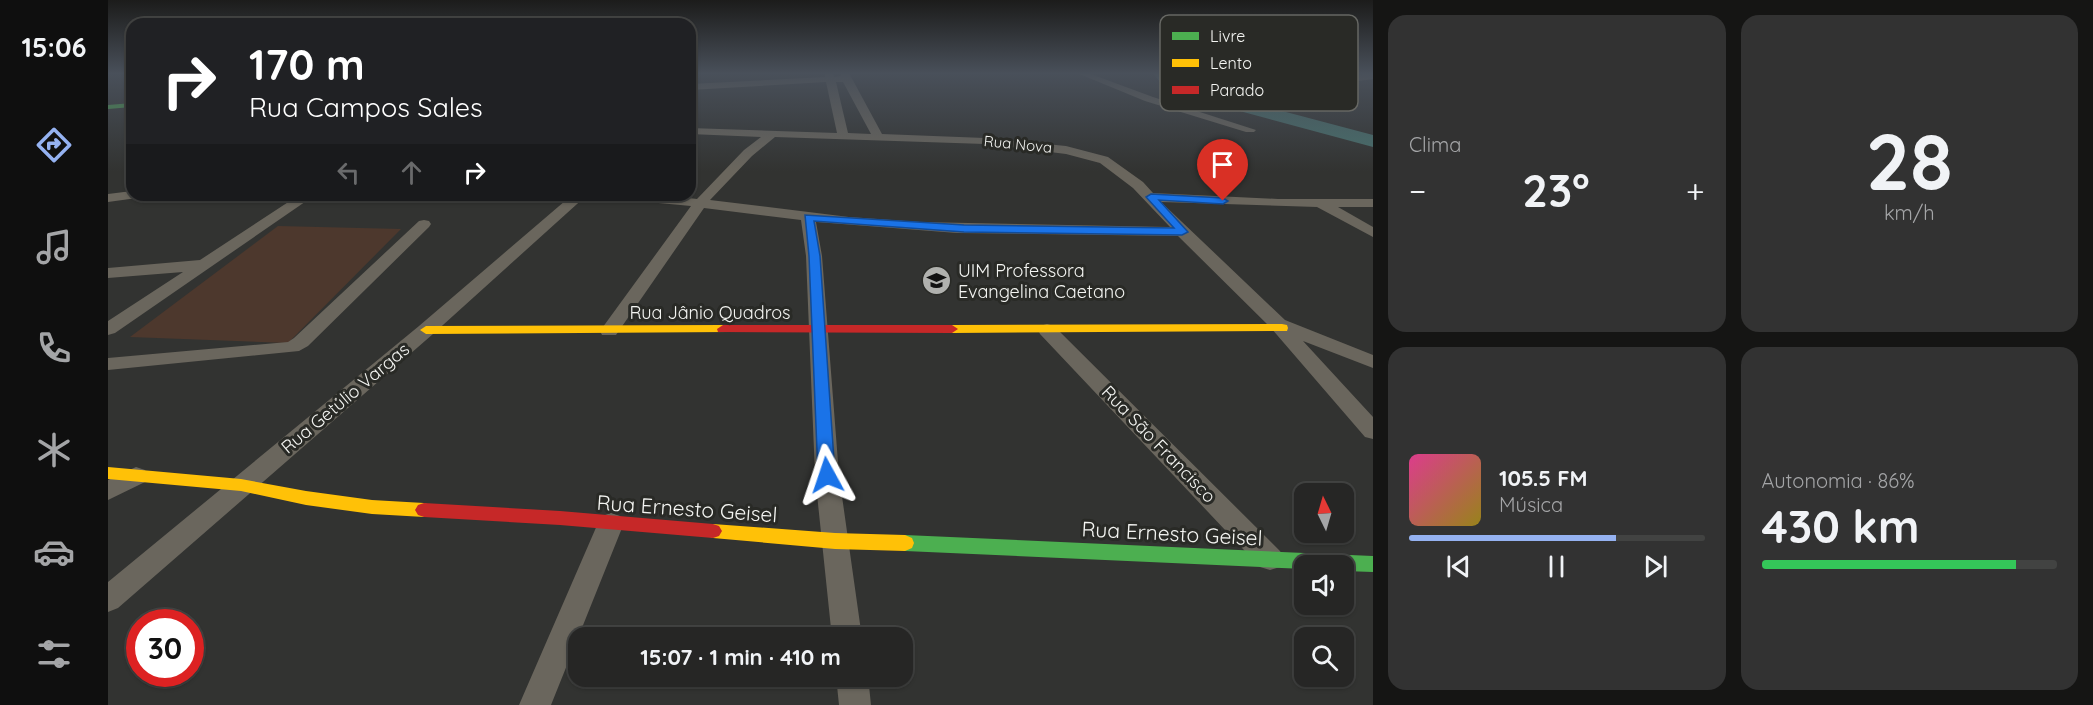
<!DOCTYPE html>
<html lang="pt">
<meta charset="utf-8">
<style>
:root{--surface:#262625;--page:#323232;--text:#f1f3f6;--muted:#a4a5a7;--line:#424342;--accent:#95b2f1}
body{margin:0;font-family:Quicksand,sans-serif;background:var(--page);color:var(--text);height:100vh;display:flex;flex-direction:column;font-size:22px;white-space:nowrap}
*{box-sizing:border-box;margin:0}
p{font-size:20px;color:var(--muted)}
.icon{flex:none;width:33px;height:33px;fill:none;stroke:currentColor;stroke-width:2;stroke-linecap:round;stroke-linejoin:round}
.map{position:relative;flex:1;overflow:hidden}
.drawer{display:flex;flex-direction:column;gap:15px;padding:15px;background:#151514;width:720px}
.drawer>*{flex:none}
.guide{position:absolute;left:18px;top:18px;width:570px;height:183px;border-radius:18px;box-shadow:0 2px 4px #0004,0 0 0 2px var(--line);background:#202124;color:#fff;overflow:hidden}
.needle{width:39px;rotate:355deg}
.fabs{position:absolute;left:1186px;top:483px;display:grid;gap:12px}
.fabs a{display:grid;place-items:center;width:60px;height:60px;border-radius:12px;background:var(--surface);box-shadow:0 2px 4px #0004,0 0 0 2px var(--line);font-size:30px}
.speed{position:absolute;left:18px;top:609px;display:flex;gap:12px;font-size:30px;font-weight:700;text-align:center}
.speed>*{display:grid;place-content:center;width:78px;height:78px;border-radius:50%;background:var(--surface);box-shadow:0 2px 4px #0004,0 0 0 2px var(--line);line-height:1}
.speed .limit{border:9px solid #d22;background:#fff;color:#111}
.pin{position:absolute;display:grid;place-items:center;width:51px;height:51px;color:#fff;margin:-62px -26px;border-radius:50% 50% 50% 0;rotate:-45deg;box-shadow:0 0 6px #0007}
.pin .icon{rotate:45deg}
.me{position:absolute;width:66px;margin:-33px;rotate:355deg;stroke-linejoin:round;filter:drop-shadow(0 0 4px #0008)}
.turn{display:flex;align-items:center;gap:21px;height:126px;padding:0 24px;font-size:27px}
.turn .icon{width:78px;height:78px;stroke-width:2.5}
.turn b{display:block;font-size:42px;line-height:51px}
.lanes{display:flex;align-items:center;height:57px;padding:0 24px;background:#0003;justify-content:center;gap:30px;direction:ltr}
.lanes .off{opacity:.35}
.big{font-size:45px;font-weight:700;line-height:1.1}
.drawer .tile{flex:1;display:flex;flex-direction:column;justify-content:center;gap:9px;min-width:0;padding:0 21px;border-radius:18px;background:var(--page)}
.drawer .dial{align-items:center;gap:0}
.dial b{font-size:78px;line-height:1}
.song{display:flex;align-items:center;gap:18px}
.cover{width:72px;height:72px;border-radius:9px;background:linear-gradient(135deg,hsl(330 70% 55%),hsl(50 70% 35%))}
.played{height:6px;border-radius:3px;background:linear-gradient(90deg,var(--accent) 70%,var(--line) 70%)}
.keys{display:flex;justify-content:space-around;direction:ltr}
.heat{display:flex;justify-content:space-between;align-items:center;font-size:33px;direction:ltr}
.charge{height:9px;border-radius:4px;background:linear-gradient(90deg,#34c759 86%,var(--line) 0)}
.drawer .tiles{flex:1;display:grid;gap:15px;grid-template-columns:repeat(2,1fr)}
.trip{position:absolute;left:460px;top:627px;width:345px;height:60px;border-radius:18px;background:var(--surface);box-shadow:0 2px 4px #0004,0 0 0 2px var(--line);font-weight:700;line-height:60px;text-align:center}
main{display:flex;flex:1;min-height:0}
.tab-bar{display:flex;flex-direction:column;width:108px;justify-content:space-around;align-items:center;background:#0f0f0f;color:var(--muted)}
.tab-bar .icon{width:42px;height:42px}
.tab-bar .active{color:var(--accent)}
.tab-bar b{font-size:27px;color:var(--text)}
.map>svg:first-child{display:block}
.green{fill:#4d382d}
.lines{fill:none;stroke-linecap:round;stroke-linejoin:round}
.river{fill:#48706c;fill-rule:evenodd}
.street{fill:#6a665d;fill-rule:evenodd}
.fast{fill:#4caf50;fill-rule:evenodd}
.slow{fill:#ffc107;fill-rule:evenodd}
.jam{fill:#c62828;fill-rule:evenodd}
.route{fill:#1a73e8;stroke:#114b97;stroke-width:1.5}
.labels{text-anchor:middle;dominant-baseline:central;stroke-width:6;stroke-linejoin:round;paint-order:stroke}
.far-street-label{font-size:15px;fill:#f4f5f2;stroke:#292a26}
.poi-label{font-size:18px;fill:#f4f5f2;stroke:#292a26;text-anchor:start}
.street-label{font-size:18px;fill:#f4f5f2;stroke:#292a26}
.near-street-label{font-size:21px;fill:#f4f5f2;stroke:#292a26}
.key{fill:#292a26;stroke:#666763;stroke-width:1.5}
.key-label{font-size:16px;fill:#f4f5f2}
</style>
<main>
<nav class="tab-bar">
<b>15:06</b>
<svg class="icon active" aria-label="directions" viewBox="0 0 24 24"><path d="M12 3l9 9-9 9-9-9zM9 14v-3h6M13 9l2 2-2 2"/></svg>
<svg class="icon" aria-label="music" viewBox="0 0 24 24"><path d="M9 18V5l10-2v13"/><circle cx="6" cy="18" r="3"/><circle cx="16" cy="16" r="3"/></svg>
<svg class="icon" aria-label="phone" viewBox="0 0 24 24"><path d="M5 4h4l2 5-3 2q2 4 5 5l2-3 5 2v4C11 20 4 13 5 4z"/></svg>
<svg class="icon" aria-label="climate" viewBox="0 0 24 24"><path d="M12 3v18M4 7l16 10M4 17L20 7"/></svg>
<svg class="icon" aria-label="car" viewBox="0 0 24 24"><path d="M5 17H2v-5l4-1 3-4h7l3 4 3 1v5h-3M9 17h6M6 11h13"/><circle cx="7" cy="17" r="2"/><circle cx="17" cy="17" r="2"/></svg>
<svg class="icon" aria-label="filters" viewBox="0 0 24 24"><path d="M4 7h16M4 17h16"/><circle cx="9" cy="7" r="2"/><circle cx="15" cy="17" r="2"/></svg>
</nav>
<div class="map">
<svg width="1265" height="705" viewBox="0 0 1265 705">
<rect width="100%" height="100%" fill="#323331"/>
<path class="green" d="M 170,226 L 293,229 L 180,343 L 22,337 Z"/>
<g class="lines">
<path class="river" d="M 1045,73 L 1061,73 L 1064,76 L 1140,102 L 1265,135 L 1265,147 L 1128,110 L 1052,82 Z"/>
<path class="street" d="M 717,73 L 725,73 L 726,77 L 733,76 L 733,73 L 741,73 L 774,134 L 877,138 L 958,146 L 1000,157 L 1035,182 L 1045,193 L 1170,199 L 1265,199 L 1265,207 L 1230,207 L 1265,227 L 1265,237 L 1209,207 L 1053,202 L 1177,320 L 1265,355 L 1265,368 L 1195,341 L 1265,417 L 1265,439 L 1257,437 L 1163,328 L 1070,236 L 849,233 L 708,222 L 714,256 L 731,475 L 754,638 L 724,638 L 707,475 L 698,256 L 693,220 L 596,208 L 508,335 L 494,335 L 492,331 L 583,206 L 507,199 L 500,195 L 555,195 L 589,199 L 636,150 L 653,137 L 582,134 L 582,128 L 729,133 L 718,82 L 582,90 L 582,84 L 717,77 ZM 728,82 L 735,82 L 763,134 L 740,133 ZM 667,137 L 877,144 L 958,154 L 992,163 L 1025,188 L 1062,227 L 812,222 L 741,217 L 602,200 L 644,156 Z
M 969,73 L 980,73 L 1045,97 L 1148,130 L 1146,132 L 1138,132 L 1037,101 Z
M 1153,73 L 1211,79 L 1265,73 L 1265,79 C 1226,85 1193,85 1154,75 Z
M 24,191 L 24,195 L 31,195 L 29,198 L 0,202 L 0,194 Z
M 191,195 L 207,195 L 7,333 L 0,335 L 0,321 L 75,272 L 0,278 L 0,268 L 92,260 Z
M 464,195 L 479,195 L 325,334 L 10,608 L 0,612 L 0,582 L 311,326 Z
M 316,220 L 321,221 L 323,224 L 321,227 L 200,346 L 191,351 L 0,370 L 0,358 L 180,342 L 186,338 L 311,221 Z
M 939,324 L 946,326 L 1172,551 L 1176,559 L 1172,567 L 1162,570 L 1152,567 L 932,334 L 930,330 L 932,326 Z
M 28,467 L 37,470 L 40,476 L 37,482 L 0,500 L 0,480 Z
M 503,513 L 512,516 L 516,523 L 443,705 L 411,705 L 490,523 L 494,516 Z
M 728,676 L 760,676 L 763,705 L 731,705 Z"/>
<path class="fast" d="M 24,103 L 24,107 L 0,109 L 0,105 Z
M 797,535 L 1265,556 L 1265,572 L 1236,571 L 1236,566 L 1197,566 L 1197,569 L 797,551 L 790,548 L 788,543 L 790,538 Z"/>
<path class="slow" d="M 1174,324 L 1179,325 L 1180,328 L 1179,331 L 844,333 L 838,329 L 844,325 Z
M 615,325 L 621,329 L 620,332 L 318,334 L 312,330 L 318,326 Z
M 0,467 L 133,479 L 198,491 L 264,500 L 316,503 L 322,505 L 325,510 L 322,515 L 316,517 L 264,514 L 198,505 L 133,491 L 0,479 Z
M 605,524 L 727,533 L 797,535 L 804,538 L 806,543 L 804,548 L 797,551 L 727,549 L 605,538 L 599,536 L 596,531 L 599,526 Z"/>
<path class="jam" d="M 615,325 L 844,325 L 850,329 L 844,333 L 610,332 L 609,329 Z
M 316,503 L 452,511 L 605,524 L 611,526 L 614,531 L 611,536 L 605,538 L 452,525 L 316,517 L 310,515 L 307,510 L 310,505 Z"/>
</g>
<linearGradient id="sky" x2="0" y2="1"><stop stop-color="#1c1c1b"/><stop offset="0.43" stop-color="#49505a"/><stop offset="1" stop-color="#49505a" stop-opacity="0"/></linearGradient>
<rect width="1265" height="171" fill="url(#sky)"/>
<path class="route" d="M 1043,194 L 1115,198 L 1120,201 L 1115,204 L 1051,200 L 1080,232 L 1074,235 L 856,232 L 706,221 L 712,256 L 727,475 L 725,479 L 719,481 L 713,479 L 710,475 L 701,256 L 697,215 L 856,225 L 1066,228 L 1038,197 Z"/>
<defs>
<symbol id="school-disc" viewBox="-11 -11 22 22"><circle r="9.5" fill="#b0b1ae" stroke="#292a26"/><path d="M0-5L7-2L0 1L-7-2ZM-4 1L0 2.5L4 1V4Q0 6-4 4Z" fill="#111"/></symbol>
</defs>
<g fill-rule="evenodd">
<use href="#school-disc" x="812" y="264" width="33" height="33"/>
</g>
<g class="labels">
<g class="far-street-label">
<text transform="translate(910 144) rotate(6)">Rua Nova</text>
</g>
<g class="poi-label">
<text x="850" y="270">UIM Professora<tspan x="850" dy="21">Evangelina Caetano</tspan></text>
</g>
<g class="street-label">
<text x="602" y="312">Rua Jânio Quadros</text>
<text transform="translate(237 398) rotate(-40)">Rua Getúlio Vargas</text>
<text transform="translate(1051 444) rotate(46)">Rua São Francisco</text>
</g>
<g class="near-street-label">
<text transform="translate(579 508) rotate(4)">Rua Ernesto Geisel</text>
<text transform="translate(1064 533) rotate(3)">Rua Ernesto Geisel</text>
</g>
</g>
<rect x="1052" y="15" width="198" height="96" rx="9" class="key"/>
<rect x="1064" y="32" width="27" height="8" fill="#4caf50"/>
<rect x="1064" y="59" width="27" height="8" fill="#ffc107"/>
<rect x="1064" y="86" width="27" height="8" fill="#c62828"/>
<g class="key-label">
<text x="1102" y="42">Livre</text>
<text x="1102" y="69">Lento</text>
<text x="1102" y="96">Parado</text>
</g>
</svg>
<div class="fabs">
<a><svg class="needle" viewBox="-14 -14 28 28"><path d="M0-13l5 13h-10z" fill="#e53935"/><path d="M0 13l5-13h-10z" fill="#a4a5a7"/></svg></a>
<a><svg class="icon" aria-label="sound" viewBox="0 0 24 24"><path d="M4 9h4l5-4v14l-5-4H4zM17 9q2 3 0 6"/></svg></a>
<a><svg class="icon" aria-label="search" viewBox="0 0 24 24"><circle cx="10" cy="10" r="6"/><path d="M15 15l6 6"/></svg></a>
</div>
<div class="speed"><div class="limit">30</div></div>
<div class="pin" style="left:1115px;top:201px;background:#d93025"><svg class="icon" aria-label="arrive" viewBox="0 0 24 24"><path d="M6 21V4h12l-3 4 3 4H6"/></svg></div>
<svg class="me" style="left:719px;top:475px" viewBox="-20 -20 40 40"><path d="M0-17L14 15 0 8-14 15z" fill="#1a73e8" stroke="#fff" stroke-width="4"/></svg>
<div class="trip">15:07 · 1 min · 410 m</div>
<div class="guide">
<div class="turn"><svg class="icon" aria-label="right" viewBox="0 0 24 24"><path d="M7 20v-9h11M14 6l5 5-5 5"/></svg><div><b>170 m</b>Rua Campos Sales</div></div>
<div class="lanes"><svg class="icon off" aria-label="left" viewBox="0 0 24 24"><path d="M17 20v-9H6M10 6l-5 5 5 5"/></svg><svg class="icon off" aria-label="ahead" viewBox="0 0 24 24"><path d="M12 20V5M6 11l6-6 6 6"/></svg><svg class="icon" aria-label="right" viewBox="0 0 24 24"><path d="M7 20v-9h11M14 6l5 5-5 5"/></svg></div>
</div>
</div>
<section class="drawer">
<div class="tiles">
<div class="tile"><p>Clima</p>
<div class="heat"><a>−</a><b class="big">23°</b><a>+</a></div>
</div>
<div class="tile dial"><b>28</b><p>km/h</p></div>
<div class="tile">
<div class="song"><i class="cover"></i><div><b>105.5 FM</b><p>Música</p></div></div>
<div class="played"></div>
<div class="keys"><svg class="icon" aria-label="previous" viewBox="0 0 24 24"><path d="M18 5L8 12l10 7zM5 5v14"/></svg><svg class="icon" aria-label="pause" viewBox="0 0 24 24"><path d="M8 5v14M16 5v14"/></svg><svg class="icon" aria-label="next" viewBox="0 0 24 24"><path d="M6 5l10 7-10 7zM19 5v14"/></svg></div>
</div>
<div class="tile"><p>Autonomia · 86%</p><b class="big">430 km</b><div class="charge"></div></div>
</div>
</section>
</main>
